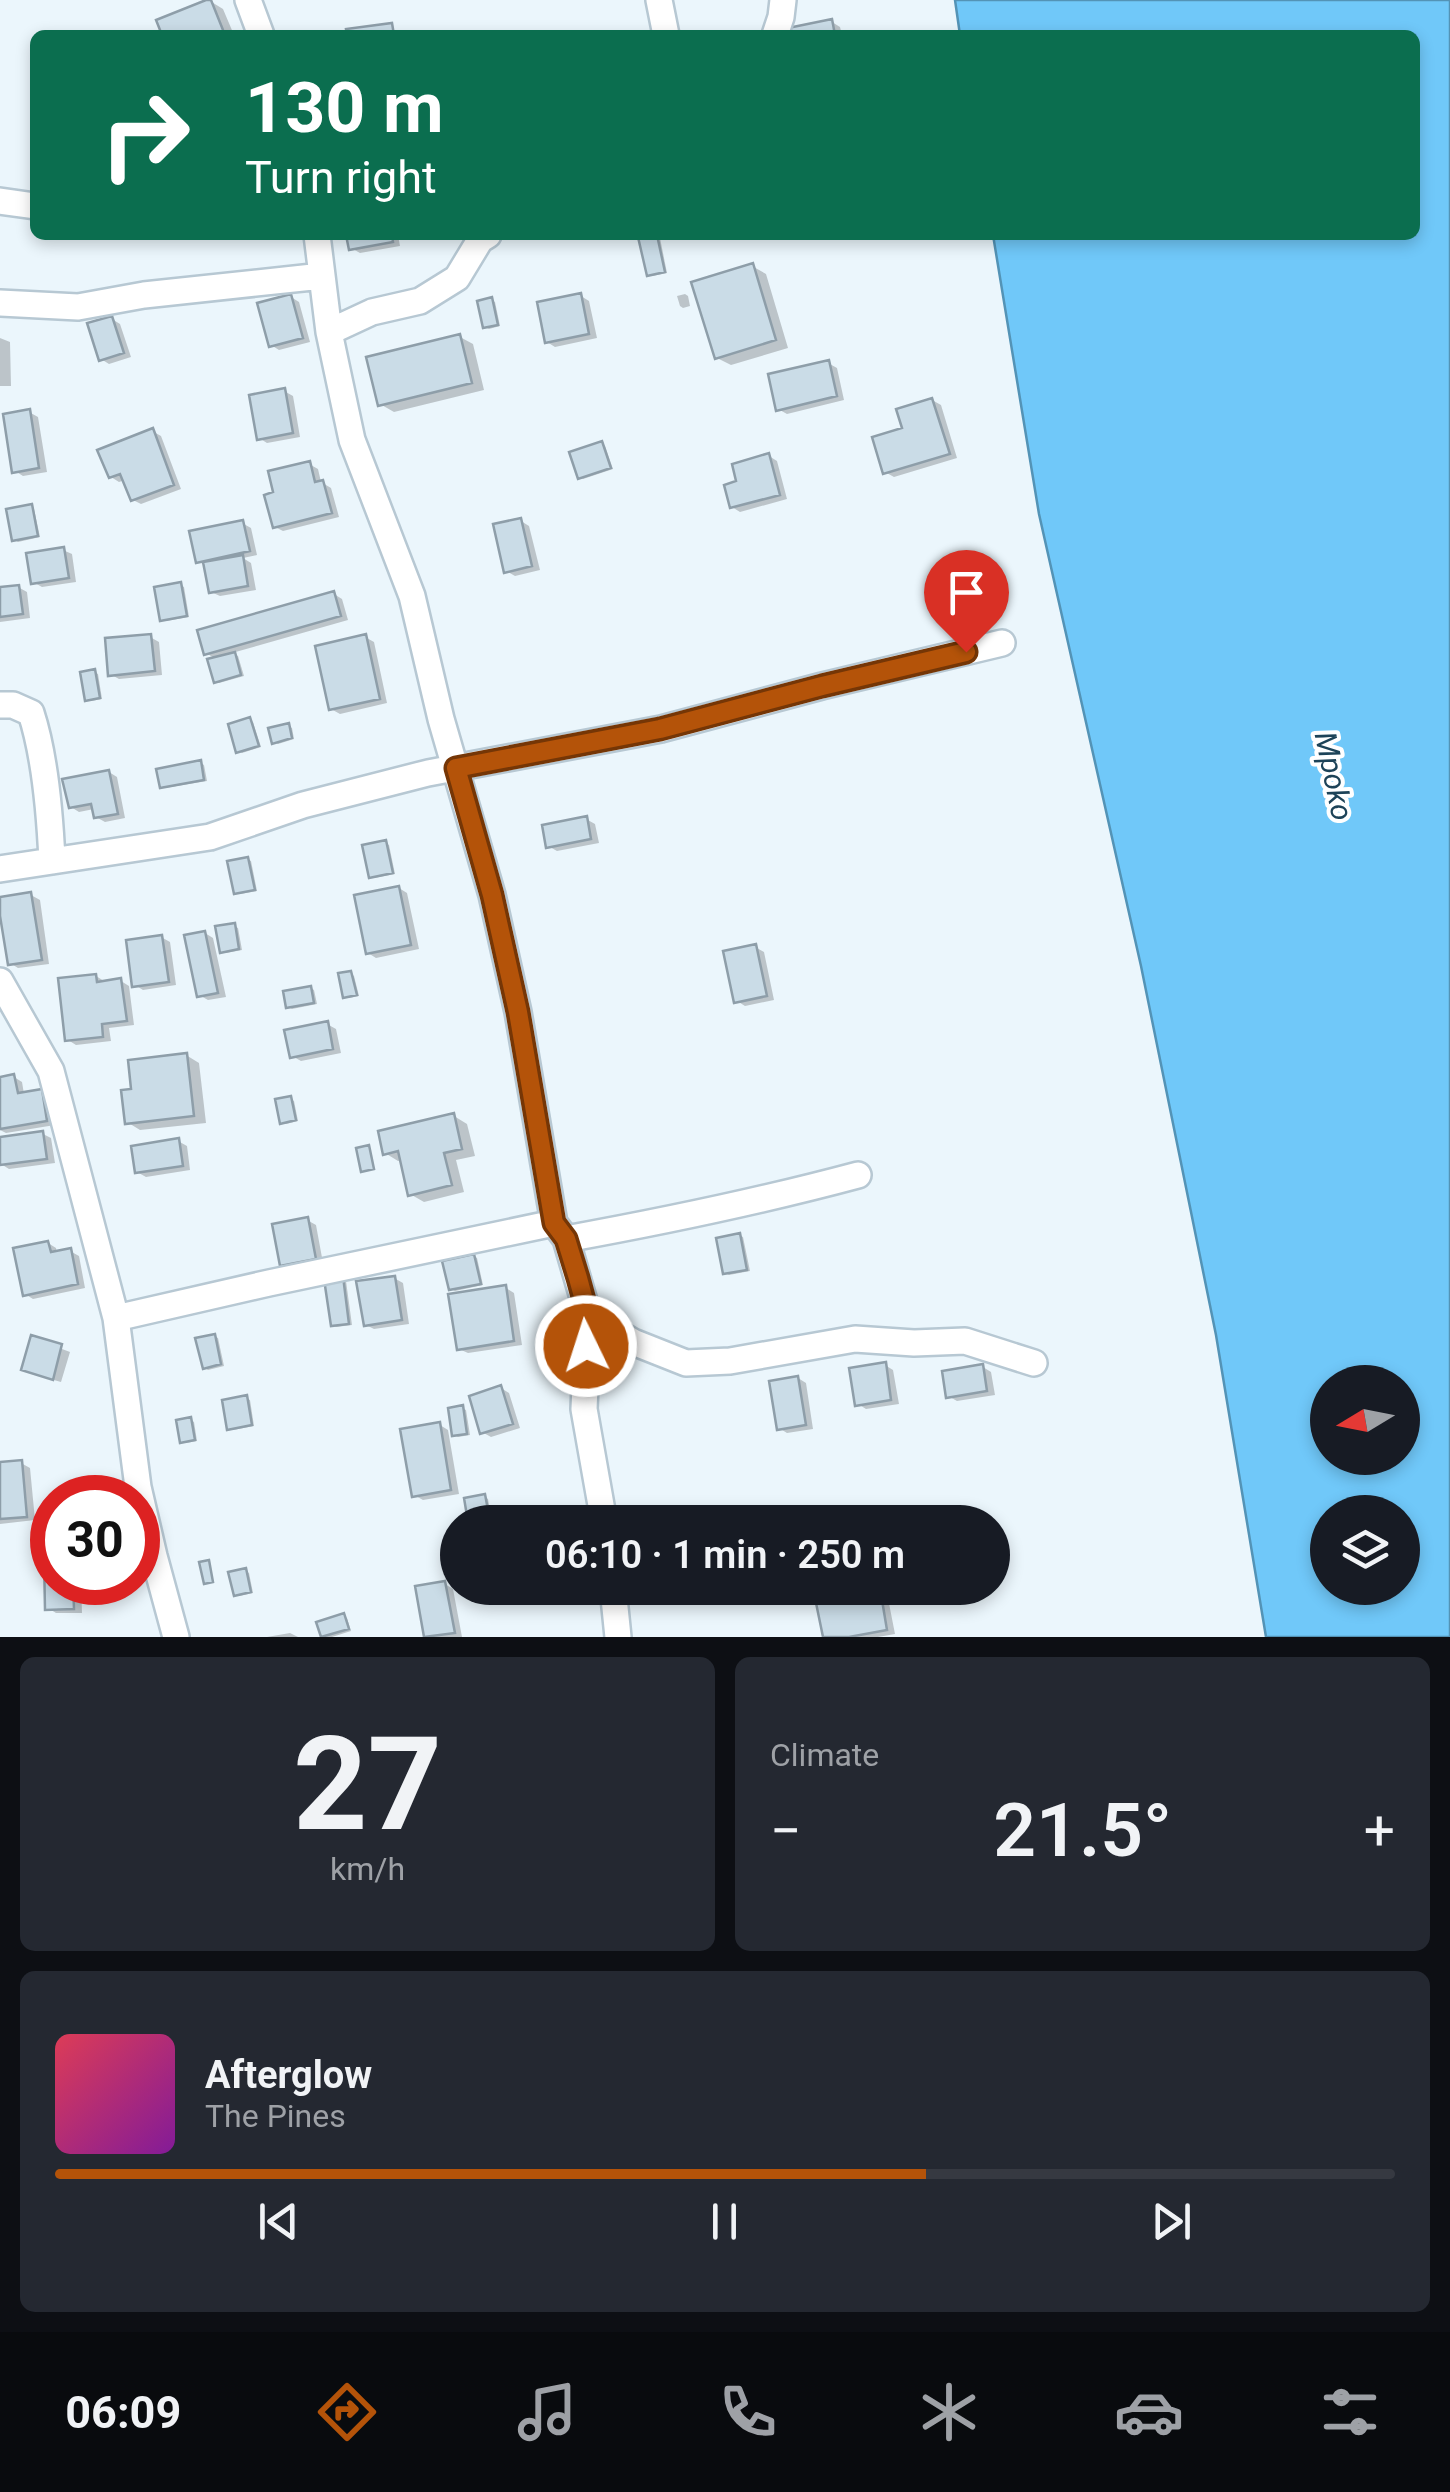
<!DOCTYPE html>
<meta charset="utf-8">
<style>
:root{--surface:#171b24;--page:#242831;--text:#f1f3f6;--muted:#9ea1a6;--line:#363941;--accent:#b45309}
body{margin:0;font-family:Roboto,sans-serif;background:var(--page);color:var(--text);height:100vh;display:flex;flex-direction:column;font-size:38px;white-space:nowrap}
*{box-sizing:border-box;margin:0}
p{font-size:32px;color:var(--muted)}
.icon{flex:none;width:55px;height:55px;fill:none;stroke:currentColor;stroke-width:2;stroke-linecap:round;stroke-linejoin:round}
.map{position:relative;height:1637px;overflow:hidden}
.drawer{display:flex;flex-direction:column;gap:20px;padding:20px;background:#0d0f14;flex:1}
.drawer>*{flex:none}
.guide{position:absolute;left:30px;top:30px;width:1390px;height:210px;border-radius:15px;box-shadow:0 5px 15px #0003;background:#0b6e4f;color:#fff;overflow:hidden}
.needle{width:65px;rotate:260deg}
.tools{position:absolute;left:1310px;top:1365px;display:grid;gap:20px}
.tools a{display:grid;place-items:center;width:110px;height:110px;border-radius:50%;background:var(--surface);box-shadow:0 5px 15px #0003;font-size:50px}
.speed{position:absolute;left:30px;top:1475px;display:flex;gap:20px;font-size:50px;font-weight:700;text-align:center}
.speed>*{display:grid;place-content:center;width:130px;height:130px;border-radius:50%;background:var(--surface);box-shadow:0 5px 15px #0003;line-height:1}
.speed .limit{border:15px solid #d22;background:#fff;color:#111}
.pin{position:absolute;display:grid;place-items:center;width:85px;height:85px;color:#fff;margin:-102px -42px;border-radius:50% 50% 50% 0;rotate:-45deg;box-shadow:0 0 10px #0007}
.pin .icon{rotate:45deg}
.me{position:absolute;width:110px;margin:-55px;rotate:356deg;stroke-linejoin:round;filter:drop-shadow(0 0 8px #0008)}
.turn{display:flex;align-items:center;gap:35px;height:210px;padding:0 50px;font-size:45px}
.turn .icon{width:130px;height:130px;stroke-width:2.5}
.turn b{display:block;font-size:70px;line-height:85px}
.big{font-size:75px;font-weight:600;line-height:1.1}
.drawer .card{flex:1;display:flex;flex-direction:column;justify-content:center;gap:15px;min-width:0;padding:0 35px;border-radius:15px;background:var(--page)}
.drawer .dial{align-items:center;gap:0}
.dial b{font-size:130px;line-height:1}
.song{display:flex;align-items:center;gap:30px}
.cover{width:120px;height:120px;border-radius:15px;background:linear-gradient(135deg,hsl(350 70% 55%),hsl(290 70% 35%))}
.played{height:10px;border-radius:5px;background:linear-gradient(90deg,var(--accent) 65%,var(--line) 65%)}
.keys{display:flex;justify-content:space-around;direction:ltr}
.heat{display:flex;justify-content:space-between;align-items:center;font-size:55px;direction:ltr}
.drawer .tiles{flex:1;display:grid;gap:20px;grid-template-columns:1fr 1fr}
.card:last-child{grid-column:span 2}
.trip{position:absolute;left:440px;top:1505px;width:570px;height:100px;border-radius:50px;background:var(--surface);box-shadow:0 5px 15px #0003;font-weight:600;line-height:100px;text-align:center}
.tab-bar{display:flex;height:160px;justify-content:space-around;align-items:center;background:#090b0e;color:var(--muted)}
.tab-bar .icon{width:70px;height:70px}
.tab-bar .on{color:var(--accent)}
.tab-bar b{font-size:45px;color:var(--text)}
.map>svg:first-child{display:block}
.water{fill:#70c8f9;stroke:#5393b6;stroke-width:2.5;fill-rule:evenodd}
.shadow{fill:#0003}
.building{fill:#cadce7;stroke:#8e9ea9;stroke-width:2.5}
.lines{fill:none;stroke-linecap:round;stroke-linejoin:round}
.minor-casing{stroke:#b7c8d3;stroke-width:30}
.minor{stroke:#fff;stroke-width:25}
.route-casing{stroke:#753606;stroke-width:25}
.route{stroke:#b45309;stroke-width:18}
.labels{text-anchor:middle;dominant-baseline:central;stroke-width:8;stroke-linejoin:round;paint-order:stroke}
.water-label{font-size:30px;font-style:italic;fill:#1d4358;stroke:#fff}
</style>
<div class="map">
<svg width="1450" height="1637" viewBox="0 0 1450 1637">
<rect width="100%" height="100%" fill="#ebf6fc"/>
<path class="water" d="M 955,0 L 1450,0 L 1450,1637 L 1266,1637 L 1216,1335 L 1141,966 L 1039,514 L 993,235 L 1415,235 L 1415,35 L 960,35 ZM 1328,1382 L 1402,1382 L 1402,1458 L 1328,1458 ZM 1328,1512 L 1402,1512 L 1402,1588 L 1328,1588 Z"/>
<path class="shadow" d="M 210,1 L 223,9 L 234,35 L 164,35 Z
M 832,22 L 840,27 L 842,35 L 792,35 Z
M 349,235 L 398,235 L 400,246 L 360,253 L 351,248 Z
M 656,236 L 660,238 L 667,273 L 652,276 L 649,274 Z
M 752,266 L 766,274 L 788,348 L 731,365 L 717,358 Z
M 685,294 L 688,296 L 690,306 L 683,308 L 680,306 L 677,296 Z
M 581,296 L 589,301 L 597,338 L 555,347 L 547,342 Z
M 291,297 L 299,302 L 310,342 L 279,350 L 271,345 Z
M 491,300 L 495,302 L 500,326 L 489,329 L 485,327 Z
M 112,319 L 120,324 L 131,357 L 109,364 L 101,359 Z
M 460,337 L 473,344 L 484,390 L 394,412 L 380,404 Z
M 0,338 L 10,342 L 11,386 L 0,386 Z
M 828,363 L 837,368 L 844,400 L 787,414 L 778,409 Z
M 284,391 L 293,396 L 300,437 L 267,443 L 259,438 Z
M 932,400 L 941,405 L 957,458 L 894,477 L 885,472 L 905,430 Z
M 29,412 L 38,417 L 47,472 L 23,476 L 15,471 Z
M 152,431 L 161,436 L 181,489 L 141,504 L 133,500 L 125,480 L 119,482 L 111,477 Z
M 602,444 L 605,446 L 613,469 L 583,479 L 580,477 Z
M 769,456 L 777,461 L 787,499 L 740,512 L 732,507 L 739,483 Z
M 309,464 L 318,469 L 321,482 L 331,488 L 339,517 L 283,531 L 275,527 Z
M 31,507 L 34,509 L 40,537 L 18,542 L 15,540 Z
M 521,521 L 529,526 L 540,570 L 515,576 L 506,571 Z
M 242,523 L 251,528 L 257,555 L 243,558 L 251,563 L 256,590 L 220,596 L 211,592 L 206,566 L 198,561 Z
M 63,550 L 72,554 L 76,582 L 42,587 L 33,582 Z
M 180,585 L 184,587 L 189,617 L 166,621 L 163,619 Z
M 18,587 L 27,592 L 30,618 L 0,622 L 0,590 Z
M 334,594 L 342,599 L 348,620 L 232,653 L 238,656 L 244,676 L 219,683 L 216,682 L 216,659 L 206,653 Z
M 150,637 L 159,642 L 162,675 L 119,679 L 110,674 Z
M 365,637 L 374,642 L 387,703 L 340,714 L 331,709 Z
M 94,672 L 98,674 L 102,699 L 91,701 L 88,699 Z
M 250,720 L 253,722 L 261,747 L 242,753 L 239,751 Z
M 288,726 L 292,728 L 294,739 L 278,744 L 274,742 Z
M 201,763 L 204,765 L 207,781 L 165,788 L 162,786 Z
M 109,772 L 117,777 L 125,818 L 105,822 L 96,817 L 94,809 L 79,812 L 71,807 Z
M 586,819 L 595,824 L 599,843 L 557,851 L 548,846 Z
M 385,843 L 389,845 L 395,874 L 374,878 L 371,876 Z
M 247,859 L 251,861 L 257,891 L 240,894 L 236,892 Z
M 399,888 L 407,893 L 419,949 L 376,958 L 368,953 Z
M 31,895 L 40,900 L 49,964 L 18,968 L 10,963 Z
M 234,926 L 238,928 L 242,950 L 226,953 L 222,951 Z
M 205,933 L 213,938 L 226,997 L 208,1000 L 199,995 Z
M 161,937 L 170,942 L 176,985 L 143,990 L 135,985 Z
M 755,947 L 764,952 L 774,1000 L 745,1006 L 737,1001 Z
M 351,974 L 354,976 L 359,996 L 349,998 L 345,996 Z
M 96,976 L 104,981 L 121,981 L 129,986 L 134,1025 L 109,1028 L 111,1041 L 76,1045 L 68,1040 Z
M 311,988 L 314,990 L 317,1004 L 292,1009 L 288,1007 Z
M 327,1024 L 336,1029 L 341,1053 L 301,1061 L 292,1056 Z
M 186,1055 L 199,1063 L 206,1123 L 140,1130 L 127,1122 L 134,1091 Z
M 14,1077 L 22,1082 L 24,1094 L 42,1091 L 50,1096 L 55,1125 L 6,1133 L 0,1130 L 0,1079 Z
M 290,1099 L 294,1101 L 298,1121 L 286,1124 L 282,1122 Z
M 454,1116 L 467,1124 L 475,1156 L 456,1160 L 464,1192 L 424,1202 L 410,1194 L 402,1160 L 398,1161 L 385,1153 Z
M 43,1134 L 51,1138 L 55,1163 L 9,1169 L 1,1164 L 0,1139 Z
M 178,1141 L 187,1146 L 190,1170 L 146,1177 L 137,1172 Z
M 307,1220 L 316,1225 L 323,1263 L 290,1269 L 282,1265 Z
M 739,1235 L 743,1237 L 750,1271 L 729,1275 L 725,1273 Z
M 48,1243 L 56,1248 L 57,1254 L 70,1251 L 79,1256 L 85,1288 L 33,1299 L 25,1294 Z
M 474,1256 L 477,1258 L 483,1285 L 455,1291 L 451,1289 Z
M 394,1278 L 403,1283 L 409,1324 L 374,1329 L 366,1325 Z
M 342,1279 L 346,1281 L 352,1325 L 336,1327 L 333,1325 Z
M 506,1288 L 514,1293 L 522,1345 L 468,1353 L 459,1349 Z
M 214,1336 L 218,1338 L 224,1366 L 208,1370 L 205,1368 Z
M 33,1338 L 70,1352 L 61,1382 L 32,1374 Z
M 885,1365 L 893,1370 L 899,1404 L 866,1409 L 858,1404 Z
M 983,1367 L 991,1372 L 995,1395 L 957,1401 L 948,1396 Z
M 798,1378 L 806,1383 L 813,1429 L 787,1433 L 779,1428 Z
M 501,1388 L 509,1393 L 520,1428 L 491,1437 L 482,1432 Z
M 246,1398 L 250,1400 L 254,1426 L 233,1430 L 229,1428 Z
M 462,1408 L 466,1410 L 470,1435 L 458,1437 L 454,1435 Z
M 191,1420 L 194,1422 L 197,1441 L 186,1443 L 183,1441 Z
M 440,1425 L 448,1430 L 459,1494 L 423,1500 L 414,1495 Z
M 21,1463 L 30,1468 L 35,1520 L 0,1524 L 0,1465 Z
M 485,1497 L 488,1499 L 492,1522 L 471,1522 L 467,1500 Z
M 47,1559 L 52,1559 L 52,1582 L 81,1582 L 82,1613 L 56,1613 L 48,1608 Z
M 245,1571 L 249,1573 L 253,1593 L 239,1596 L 236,1594 Z
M 445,1584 L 453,1589 L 462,1637 L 426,1637 L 418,1588 Z
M 829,1588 L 886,1588 L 895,1634 L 878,1637 L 825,1637 L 831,1597 Z
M 344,1616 L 347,1618 L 351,1631 L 332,1637 L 323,1637 L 319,1624 Z
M 290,1633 L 298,1637 L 267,1637 Z"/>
<path class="building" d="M 206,0 L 211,0 L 225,35 L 162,35 L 156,20 Z
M 832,19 L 835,35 L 789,35 L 788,28 Z
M 392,23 L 394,35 L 347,35 L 346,29 Z
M 346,235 L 392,235 L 393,242 L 349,250 Z
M 650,235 L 657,235 L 665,272 L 647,276 L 638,237 Z
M 753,263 L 776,340 L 715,359 L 691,282 Z
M 581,293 L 589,334 L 545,343 L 537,302 Z
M 291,294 L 303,338 L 269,347 L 257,303 Z
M 492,297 L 498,325 L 483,328 L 477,301 Z
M 112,316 L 124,353 L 99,361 L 87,323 Z
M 460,334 L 472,383 L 378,406 L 366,357 Z
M 829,360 L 837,396 L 776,411 L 768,374 Z
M 285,388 L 293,433 L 257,440 L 249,395 Z
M 932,398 L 950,454 L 883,474 L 872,437 L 902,428 L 896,409 Z
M 30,409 L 39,468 L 12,473 L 3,414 Z
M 153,428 L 174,485 L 131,501 L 120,474 L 109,478 L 97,450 Z
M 602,441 L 611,468 L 578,479 L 569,452 Z
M 769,453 L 780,495 L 730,508 L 724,485 L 736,481 L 732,464 Z
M 310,461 L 315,482 L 323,480 L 332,513 L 273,528 L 264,495 L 273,492 L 268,471 Z
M 32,504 L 38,536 L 12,541 L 6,509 Z
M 521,518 L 532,566 L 504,573 L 493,524 Z
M 243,520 L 250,551 L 196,563 L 189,531 Z
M 64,547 L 69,578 L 31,584 L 26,553 Z
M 243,555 L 248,586 L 209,593 L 203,562 Z
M 181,582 L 187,616 L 160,621 L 154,587 Z
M 19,585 L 23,614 L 0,617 L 0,587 Z
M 334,591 L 341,616 L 204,655 L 197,630 Z
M 151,634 L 155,671 L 108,676 L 105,638 Z
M 366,634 L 380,699 L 329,710 L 315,646 Z
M 235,652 L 241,675 L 214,683 L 207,659 Z
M 95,669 L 100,698 L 85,701 L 80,672 Z
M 250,717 L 259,746 L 236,753 L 228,724 Z
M 289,723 L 292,738 L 272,744 L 268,728 Z
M 201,760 L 204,780 L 160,788 L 156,769 Z
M 109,770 L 118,814 L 94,818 L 91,804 L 69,808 L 62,779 Z
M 587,816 L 591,839 L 546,848 L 542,825 Z
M 386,840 L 393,873 L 369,878 L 362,845 Z
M 248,857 L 255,890 L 234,894 L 227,861 Z
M 399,886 L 411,945 L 366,954 L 354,895 Z
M 31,892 L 42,960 L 8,965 L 0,916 L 0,897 Z
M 235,923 L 239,949 L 220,953 L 215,926 Z
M 205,931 L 218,993 L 197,997 L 184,935 Z
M 162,935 L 169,982 L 132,987 L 126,940 Z
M 756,944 L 767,996 L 734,1003 L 723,951 Z
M 351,971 L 357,995 L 343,998 L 338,973 Z
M 96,974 L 97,982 L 121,978 L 127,1021 L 102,1024 L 103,1037 L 65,1041 L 58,978 Z
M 311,986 L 314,1003 L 286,1008 L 283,991 Z
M 328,1021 L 333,1049 L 290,1058 L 284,1030 Z
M 187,1053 L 194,1116 L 125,1124 L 121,1090 L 131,1089 L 128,1060 Z
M 14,1074 L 18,1093 L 42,1089 L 47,1121 L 0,1129 L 0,1077 Z
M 291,1096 L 296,1120 L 280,1124 L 275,1099 Z
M 454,1113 L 462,1149 L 444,1153 L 452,1185 L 408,1196 L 398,1151 L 383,1155 L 378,1131 Z
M 43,1131 L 47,1159 L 0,1165 L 0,1137 Z
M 179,1138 L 183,1166 L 135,1173 L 131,1146 Z
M 369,1145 L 374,1169 L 361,1172 L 356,1148 Z
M 308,1217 L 316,1259 L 280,1266 L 272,1224 Z
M 740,1233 L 747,1270 L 723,1274 L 716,1238 Z
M 48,1241 L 51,1252 L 71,1248 L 78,1284 L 23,1296 L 13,1248 Z
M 474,1254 L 481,1284 L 449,1290 L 442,1261 Z
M 343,1276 L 349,1324 L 331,1326 L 324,1279 Z
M 395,1276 L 402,1320 L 364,1326 L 356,1281 Z
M 506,1285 L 514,1341 L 457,1350 L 448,1294 Z
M 215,1334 L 221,1364 L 203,1369 L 195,1338 Z
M 31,1335 L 62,1344 L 53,1380 L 21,1370 Z
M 886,1362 L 891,1400 L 855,1406 L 849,1368 Z
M 983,1364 L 987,1391 L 946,1398 L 942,1371 Z
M 798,1376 L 806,1425 L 777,1430 L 769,1381 Z
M 501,1385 L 513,1424 L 480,1434 L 469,1396 Z
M 247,1395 L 252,1425 L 227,1430 L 222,1400 Z
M 463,1405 L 467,1434 L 452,1436 L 448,1408 Z
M 191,1417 L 195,1440 L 180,1443 L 176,1420 Z
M 440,1422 L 451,1490 L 412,1497 L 400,1429 Z
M 22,1460 L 27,1517 L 0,1519 L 0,1462 Z
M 485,1494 L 490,1521 L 468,1522 L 464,1498 Z
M 44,1557 L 52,1557 L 52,1582 L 73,1582 L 74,1609 L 45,1610 Z
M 209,1560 L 213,1582 L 204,1584 L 199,1562 Z
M 246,1568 L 251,1592 L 234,1596 L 228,1572 Z
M 445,1581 L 455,1633 L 424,1637 L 415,1586 Z
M 827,1588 L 870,1588 L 828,1595 Z
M 870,1588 L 880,1588 L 887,1630 L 849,1637 L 823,1637 L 815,1598 Z
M 344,1613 L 349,1629 L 321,1637 L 316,1622 Z"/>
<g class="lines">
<defs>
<path id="minor" d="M 248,0 L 261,35
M 659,0 L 666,35
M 775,35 L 781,17 L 783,0
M 0,201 L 35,206
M 317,235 L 329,332 L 352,440 L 412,596 L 441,719 L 492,895 L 518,1012 L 554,1223 L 566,1239 L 588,1315 L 584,1409 L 604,1522
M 0,303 L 78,307 L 144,295 L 322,276
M 329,332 L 372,312 L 420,301 L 457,278 L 480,240 L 488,235
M 0,705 L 13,705 L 31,713 C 45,756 50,816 52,861
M 0,869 L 210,837 L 303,805 L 428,773 L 661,729 L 822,686 L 1002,643
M 0,981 L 51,1071 L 116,1318 L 138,1487 L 154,1556 L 176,1637
M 566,1239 C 665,1221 761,1201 858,1175
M 588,1315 L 633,1342 L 686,1363 L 730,1361 L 855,1339 L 914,1343 L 965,1341 L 1034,1363
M 116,1318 L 269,1283 L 554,1223
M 613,1588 L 618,1637"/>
</defs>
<use href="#minor" class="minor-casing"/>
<use href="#minor" class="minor"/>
</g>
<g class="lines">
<defs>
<path id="route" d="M 586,1346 L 588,1315 L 578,1278 L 566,1239 L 554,1223 L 518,1012 L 492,895 L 456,768 L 660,729 L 822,686 L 966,652"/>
</defs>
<use href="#route" class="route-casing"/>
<use href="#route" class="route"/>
</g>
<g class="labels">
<g class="water-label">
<text transform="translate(1334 776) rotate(78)">Mpoko</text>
</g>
</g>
</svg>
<div class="tools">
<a><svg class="needle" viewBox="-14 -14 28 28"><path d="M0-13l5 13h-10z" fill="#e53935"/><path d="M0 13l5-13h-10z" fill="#9ea1a6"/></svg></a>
<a><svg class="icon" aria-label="layers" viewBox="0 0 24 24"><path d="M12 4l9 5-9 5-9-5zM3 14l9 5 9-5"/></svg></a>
</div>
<div class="speed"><div class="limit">30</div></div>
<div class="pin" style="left:966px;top:652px;background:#d93025"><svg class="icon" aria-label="arrive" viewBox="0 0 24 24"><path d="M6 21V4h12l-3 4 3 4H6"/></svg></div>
<svg class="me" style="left:586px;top:1346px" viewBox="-20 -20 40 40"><circle r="17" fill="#b45309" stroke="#fff" stroke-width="3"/><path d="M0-11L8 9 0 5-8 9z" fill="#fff"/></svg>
<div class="trip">06:10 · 1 min · 250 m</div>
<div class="guide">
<div class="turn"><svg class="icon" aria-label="right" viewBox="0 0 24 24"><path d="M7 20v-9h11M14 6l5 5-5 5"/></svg><div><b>130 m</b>Turn right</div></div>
</div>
</div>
<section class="drawer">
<div class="tiles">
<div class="card dial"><b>27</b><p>km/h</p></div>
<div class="card"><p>Climate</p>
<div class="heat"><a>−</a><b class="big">21.5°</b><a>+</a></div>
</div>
<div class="card">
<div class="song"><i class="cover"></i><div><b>Afterglow</b><p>The Pines</p></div></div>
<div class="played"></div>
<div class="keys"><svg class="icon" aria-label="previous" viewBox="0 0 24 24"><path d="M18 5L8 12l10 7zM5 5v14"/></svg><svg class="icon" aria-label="pause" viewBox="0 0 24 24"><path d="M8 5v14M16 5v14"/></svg><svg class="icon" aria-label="next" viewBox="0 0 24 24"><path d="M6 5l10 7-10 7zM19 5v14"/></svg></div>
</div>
</div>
</section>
<nav class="tab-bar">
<b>06:09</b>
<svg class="icon on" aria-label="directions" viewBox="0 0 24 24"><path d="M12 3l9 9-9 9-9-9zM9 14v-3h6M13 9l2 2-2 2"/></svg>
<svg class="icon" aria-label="music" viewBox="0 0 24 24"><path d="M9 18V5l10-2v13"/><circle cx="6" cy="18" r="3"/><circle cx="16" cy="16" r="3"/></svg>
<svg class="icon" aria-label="phone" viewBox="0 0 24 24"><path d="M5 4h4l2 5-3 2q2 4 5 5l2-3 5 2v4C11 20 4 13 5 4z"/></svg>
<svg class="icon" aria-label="climate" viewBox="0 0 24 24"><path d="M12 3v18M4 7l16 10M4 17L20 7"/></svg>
<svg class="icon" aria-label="car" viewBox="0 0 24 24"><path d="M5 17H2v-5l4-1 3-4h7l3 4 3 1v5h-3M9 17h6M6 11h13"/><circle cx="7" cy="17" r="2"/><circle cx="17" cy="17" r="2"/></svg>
<svg class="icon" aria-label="filters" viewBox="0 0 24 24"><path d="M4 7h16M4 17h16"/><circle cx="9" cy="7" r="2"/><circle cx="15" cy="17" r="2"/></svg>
</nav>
